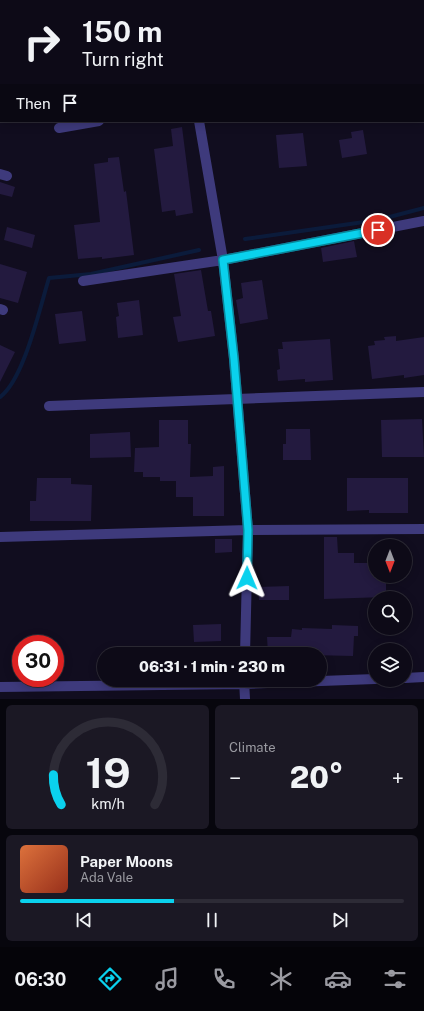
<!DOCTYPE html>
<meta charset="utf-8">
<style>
:root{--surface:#0d0a17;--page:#1b1824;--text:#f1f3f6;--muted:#9a9aa1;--line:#2d2b36;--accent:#0ad1ed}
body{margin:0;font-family:"Public Sans",sans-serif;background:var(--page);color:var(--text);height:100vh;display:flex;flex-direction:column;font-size:15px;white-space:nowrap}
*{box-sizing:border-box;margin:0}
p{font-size:13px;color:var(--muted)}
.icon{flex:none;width:22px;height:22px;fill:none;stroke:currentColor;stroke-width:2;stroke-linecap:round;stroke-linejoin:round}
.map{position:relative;height:699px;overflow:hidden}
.drawer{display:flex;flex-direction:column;gap:6px;padding:6px;background:#07060d;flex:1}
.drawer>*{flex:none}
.banner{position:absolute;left:0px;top:0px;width:424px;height:122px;box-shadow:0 2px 10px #0003,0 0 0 1px var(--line);background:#0d0a17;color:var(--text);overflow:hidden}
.needle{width:26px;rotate:180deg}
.fabs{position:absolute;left:368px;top:539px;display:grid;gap:8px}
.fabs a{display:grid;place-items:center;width:44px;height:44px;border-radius:50%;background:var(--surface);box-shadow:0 2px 10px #0003,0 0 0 1px var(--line);font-size:20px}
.speed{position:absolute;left:12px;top:635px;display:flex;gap:8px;font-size:20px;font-weight:700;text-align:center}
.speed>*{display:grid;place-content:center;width:52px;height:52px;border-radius:50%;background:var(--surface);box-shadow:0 2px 10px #0003,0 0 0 1px var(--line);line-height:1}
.speed .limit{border:6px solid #d22;background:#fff;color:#111}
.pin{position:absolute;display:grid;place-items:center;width:34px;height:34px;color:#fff;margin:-17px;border:2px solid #fff;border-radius:50%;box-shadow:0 1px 4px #0007}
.me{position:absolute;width:44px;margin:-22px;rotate:1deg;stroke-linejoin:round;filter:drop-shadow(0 0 3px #0008)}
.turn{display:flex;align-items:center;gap:14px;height:84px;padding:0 16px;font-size:18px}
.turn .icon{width:52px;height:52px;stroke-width:2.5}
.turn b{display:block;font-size:28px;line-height:34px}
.then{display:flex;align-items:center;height:38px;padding:0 16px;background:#0003;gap:8px;font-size:15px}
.big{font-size:30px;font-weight:800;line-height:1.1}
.drawer .card{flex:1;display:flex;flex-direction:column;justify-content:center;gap:6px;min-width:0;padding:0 14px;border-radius:6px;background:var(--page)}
.drawer .dial{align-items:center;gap:0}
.dial svg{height:104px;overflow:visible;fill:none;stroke:var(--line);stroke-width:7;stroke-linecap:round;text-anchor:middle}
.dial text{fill:var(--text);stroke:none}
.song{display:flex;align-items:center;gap:12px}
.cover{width:48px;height:48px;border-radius:6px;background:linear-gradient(135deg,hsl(20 70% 55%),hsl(10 70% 35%))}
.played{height:4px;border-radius:2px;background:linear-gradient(90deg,var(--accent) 40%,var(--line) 40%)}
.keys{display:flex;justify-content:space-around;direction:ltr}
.heat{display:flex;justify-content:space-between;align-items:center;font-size:22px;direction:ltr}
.drawer .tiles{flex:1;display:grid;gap:6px;grid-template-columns:1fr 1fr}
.card:last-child{grid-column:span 2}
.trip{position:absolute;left:97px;top:647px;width:230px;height:40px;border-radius:20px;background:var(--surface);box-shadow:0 2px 10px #0003,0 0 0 1px var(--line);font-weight:800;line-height:40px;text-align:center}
.tab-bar{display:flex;height:64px;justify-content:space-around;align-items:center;background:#050409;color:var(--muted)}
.tab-bar .icon{width:28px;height:28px}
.tab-bar .active{color:var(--accent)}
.tab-bar b{font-size:18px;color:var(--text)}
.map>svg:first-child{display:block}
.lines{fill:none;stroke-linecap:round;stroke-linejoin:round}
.stream{stroke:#0b1b3b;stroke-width:4}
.building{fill:#231a3f}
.minor{stroke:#3e3a7c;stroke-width:10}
.route-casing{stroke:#06889a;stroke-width:10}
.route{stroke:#0ad1ed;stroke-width:7}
</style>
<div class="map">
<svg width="424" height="699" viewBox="0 0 424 699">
<rect width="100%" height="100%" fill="#110d1f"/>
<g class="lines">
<path class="stream" d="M 245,239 L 378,220 L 424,208
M 0,397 C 24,380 40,307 49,278 L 91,274 L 199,250"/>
</g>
<path class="building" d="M 182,127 L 193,213 L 176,216 L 175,210 L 162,212 L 154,149 L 173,146 L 171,129 Z
M 363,130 L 367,154 L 342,158 L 339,140 L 352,138 L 351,132 Z
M 303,133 L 307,166 L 279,168 L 276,135 Z
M 119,157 L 124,192 L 126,191 L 134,255 L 102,259 L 102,257 L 78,259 L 74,225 L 100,222 L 94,164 L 108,162 L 108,158 Z
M 0,182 L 15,187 L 12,197 L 0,194 Z
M 7,227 L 35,235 L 32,248 L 4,240 Z
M 354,241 L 357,257 L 323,262 L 321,248 Z
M 0,264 L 27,272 L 18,303 L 0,298 Z
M 201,270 L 208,311 L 211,311 L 215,336 L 178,342 L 173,317 L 181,316 L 174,274 Z
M 262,280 L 268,319 L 240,324 L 236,300 L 243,298 L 241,283 Z
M 139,300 L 143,335 L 118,338 L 116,317 L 119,316 L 117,303 Z
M 82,311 L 86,341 L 59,344 L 55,314 Z
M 396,336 L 396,341 L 424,337 L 424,375 L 404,378 L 404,375 L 372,379 L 368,346 L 375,345 L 374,341 L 385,340 L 384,337 Z
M 330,339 L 333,380 L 305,382 L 305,379 L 278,381 L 277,370 L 280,369 L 278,349 L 283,349 L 282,342 Z
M 0,345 L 15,352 L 0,382 Z
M 422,419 L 424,457 L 382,457 L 381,420 Z
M 159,420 L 188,420 L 188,444 L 191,444 L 190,477 L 213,476 L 213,467 L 224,466 L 224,516 L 193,516 L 193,497 L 176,497 L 176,481 L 160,481 L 160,477 L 143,477 L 143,472 L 134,472 L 135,448 L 159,447 Z
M 286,429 L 310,429 L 311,460 L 283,460 L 283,444 L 286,444 Z
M 130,432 L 131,457 L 90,458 L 90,434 Z
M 37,478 L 71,478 L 71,484 L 92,485 L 91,521 L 30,521 L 30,501 L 36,501 Z
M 347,478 L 408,478 L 408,513 L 369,513 L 369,510 L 347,511 Z
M 324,537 L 337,537 L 338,553 L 354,553 L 354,563 L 375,563 L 375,576 L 386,576 L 386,597 L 324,599 Z
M 215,539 L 232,539 L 232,552 L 215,553 Z
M 289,586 L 289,600 L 259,600 L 258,587 Z
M 221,624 L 221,641 L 194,642 L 193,625 Z
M 332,625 L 358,626 L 358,636 L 354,636 L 353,656 L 268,654 L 267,637 L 291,637 L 292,629 L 302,630 L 302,628 L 332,629 Z"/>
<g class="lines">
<path class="minor" d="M 184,0 L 184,1
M 27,1 L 28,0
M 0,29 L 1,28
M 423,79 L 424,79
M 199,121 L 223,260 L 234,359 L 248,530 L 245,654
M 59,128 L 99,121
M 0,174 L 7,176
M 83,281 L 223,260 L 424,221
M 0,309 L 3,310
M 49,406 L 424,392
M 0,537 L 248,530 L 424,529
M 405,678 L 424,677
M 244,680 L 245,699
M 0,687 L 244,684 L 375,679"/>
</g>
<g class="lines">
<defs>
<path id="route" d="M 247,578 L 248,530 L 234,359 L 223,260 L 378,230"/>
</defs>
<use href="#route" class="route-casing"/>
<use href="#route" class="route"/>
</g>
</svg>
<div class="fabs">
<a><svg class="needle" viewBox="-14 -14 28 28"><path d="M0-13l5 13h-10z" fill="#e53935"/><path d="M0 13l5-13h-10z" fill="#9a9aa1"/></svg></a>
<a><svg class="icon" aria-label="search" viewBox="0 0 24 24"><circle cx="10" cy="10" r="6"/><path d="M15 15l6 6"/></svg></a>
<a><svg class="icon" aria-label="layers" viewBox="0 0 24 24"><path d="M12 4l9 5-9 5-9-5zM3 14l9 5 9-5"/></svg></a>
</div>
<div class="speed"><div class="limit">30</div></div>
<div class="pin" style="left:378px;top:230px;background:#d93025"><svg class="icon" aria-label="arrive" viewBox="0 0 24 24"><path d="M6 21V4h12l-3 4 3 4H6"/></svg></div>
<svg class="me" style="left:247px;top:578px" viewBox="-20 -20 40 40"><path d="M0-17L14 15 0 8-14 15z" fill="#0ad1ed" stroke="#fff" stroke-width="4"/></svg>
<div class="trip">06:31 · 1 min · 230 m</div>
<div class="banner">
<div class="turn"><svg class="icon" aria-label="right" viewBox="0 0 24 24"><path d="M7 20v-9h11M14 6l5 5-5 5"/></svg><div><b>150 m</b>Turn right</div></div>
<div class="then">Then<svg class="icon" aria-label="arrive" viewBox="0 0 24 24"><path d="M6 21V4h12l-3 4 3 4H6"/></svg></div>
</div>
</div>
<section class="drawer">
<div class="tiles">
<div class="card dial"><svg viewBox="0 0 100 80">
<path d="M14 69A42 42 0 1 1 86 69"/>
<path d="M14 69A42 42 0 0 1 8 46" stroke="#0ad1ed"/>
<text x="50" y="56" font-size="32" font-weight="700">19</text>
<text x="50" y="72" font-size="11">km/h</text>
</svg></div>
<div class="card"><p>Climate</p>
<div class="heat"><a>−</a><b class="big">20°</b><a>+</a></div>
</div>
<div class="card">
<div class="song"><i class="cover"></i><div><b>Paper Moons</b><p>Ada Vale</p></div></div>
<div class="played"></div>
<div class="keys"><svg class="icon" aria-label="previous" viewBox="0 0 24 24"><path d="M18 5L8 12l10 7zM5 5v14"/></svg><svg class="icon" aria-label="pause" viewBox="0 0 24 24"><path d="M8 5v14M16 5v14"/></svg><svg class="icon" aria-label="next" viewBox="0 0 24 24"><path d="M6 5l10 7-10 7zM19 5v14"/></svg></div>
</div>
</div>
</section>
<nav class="tab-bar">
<b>06:30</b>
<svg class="icon active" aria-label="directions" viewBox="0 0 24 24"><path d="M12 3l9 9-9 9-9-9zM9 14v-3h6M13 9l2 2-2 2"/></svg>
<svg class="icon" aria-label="music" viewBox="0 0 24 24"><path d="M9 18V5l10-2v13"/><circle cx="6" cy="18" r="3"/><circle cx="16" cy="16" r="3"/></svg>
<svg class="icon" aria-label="phone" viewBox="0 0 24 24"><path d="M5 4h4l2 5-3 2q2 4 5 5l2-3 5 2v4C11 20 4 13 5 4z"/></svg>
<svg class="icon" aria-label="climate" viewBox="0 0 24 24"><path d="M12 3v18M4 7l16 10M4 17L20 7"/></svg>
<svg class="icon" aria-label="car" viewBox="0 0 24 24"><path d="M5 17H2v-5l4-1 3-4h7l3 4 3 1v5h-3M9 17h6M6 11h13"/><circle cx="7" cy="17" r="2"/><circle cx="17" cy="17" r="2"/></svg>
<svg class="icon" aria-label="filters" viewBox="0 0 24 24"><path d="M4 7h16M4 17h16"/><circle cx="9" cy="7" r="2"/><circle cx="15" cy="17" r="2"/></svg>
</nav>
